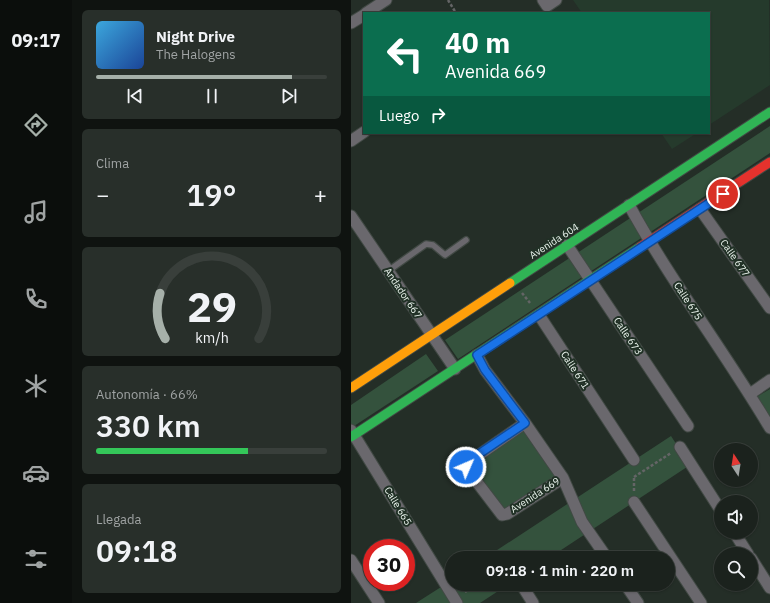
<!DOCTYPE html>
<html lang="es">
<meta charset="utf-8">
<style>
:root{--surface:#1b221d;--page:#282f2a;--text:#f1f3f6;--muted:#a0a4a4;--line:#393f3b;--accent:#a6b0a9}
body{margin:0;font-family:"IBM Plex Sans",sans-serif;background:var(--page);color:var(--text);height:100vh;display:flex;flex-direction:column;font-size:15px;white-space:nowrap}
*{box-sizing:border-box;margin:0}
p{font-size:13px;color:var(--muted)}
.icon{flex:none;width:22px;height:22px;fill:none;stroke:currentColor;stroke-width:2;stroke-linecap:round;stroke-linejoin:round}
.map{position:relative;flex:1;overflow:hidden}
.details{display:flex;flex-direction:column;gap:10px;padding:10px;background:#0f1310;width:279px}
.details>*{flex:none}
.top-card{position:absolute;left:12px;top:12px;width:347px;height:122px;border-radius:0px;box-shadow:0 1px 3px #0004,0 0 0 1px var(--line);background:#0b6e4f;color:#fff;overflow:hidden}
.needle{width:26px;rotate:348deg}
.buttons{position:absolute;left:363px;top:443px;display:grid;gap:8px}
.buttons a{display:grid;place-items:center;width:44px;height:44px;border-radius:50%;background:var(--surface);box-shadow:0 1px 3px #0004,0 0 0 1px var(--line);font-size:20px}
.speed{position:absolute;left:12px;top:539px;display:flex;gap:8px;font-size:20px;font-weight:700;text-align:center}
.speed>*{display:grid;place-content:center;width:52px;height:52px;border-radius:50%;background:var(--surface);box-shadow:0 1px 3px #0004,0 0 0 1px var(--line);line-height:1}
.speed .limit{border:6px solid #d22;background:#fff;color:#111}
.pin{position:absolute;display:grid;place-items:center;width:34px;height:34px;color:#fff;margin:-17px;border:2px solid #fff;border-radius:50%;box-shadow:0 1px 4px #0007}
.me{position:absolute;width:44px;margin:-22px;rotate:45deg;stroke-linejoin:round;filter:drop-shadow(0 0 3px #0008)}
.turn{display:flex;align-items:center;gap:14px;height:84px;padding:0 16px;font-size:18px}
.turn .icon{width:52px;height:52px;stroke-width:2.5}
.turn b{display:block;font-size:28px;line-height:34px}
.then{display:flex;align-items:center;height:38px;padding:0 16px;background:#0003;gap:8px;font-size:15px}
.big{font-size:30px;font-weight:600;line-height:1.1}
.details .card{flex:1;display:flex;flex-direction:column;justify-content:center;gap:6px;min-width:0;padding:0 14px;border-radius:6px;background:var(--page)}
.details .dial{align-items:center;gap:0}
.dial svg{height:104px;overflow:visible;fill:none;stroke:var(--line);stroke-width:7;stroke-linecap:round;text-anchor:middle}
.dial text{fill:var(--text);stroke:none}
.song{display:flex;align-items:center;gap:12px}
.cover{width:48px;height:48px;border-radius:6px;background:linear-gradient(135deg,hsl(200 70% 55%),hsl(220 70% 35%))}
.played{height:4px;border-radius:2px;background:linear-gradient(90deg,var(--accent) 85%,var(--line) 85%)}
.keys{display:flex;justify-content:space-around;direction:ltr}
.heat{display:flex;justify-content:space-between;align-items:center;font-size:22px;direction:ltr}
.charge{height:6px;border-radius:3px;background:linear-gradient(90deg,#34c759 66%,var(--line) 0)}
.trip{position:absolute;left:94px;top:551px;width:230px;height:40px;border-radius:20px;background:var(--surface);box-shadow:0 1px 3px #0004,0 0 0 1px var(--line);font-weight:600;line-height:40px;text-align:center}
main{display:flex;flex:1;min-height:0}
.dock{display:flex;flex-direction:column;width:72px;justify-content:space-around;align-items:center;background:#0b0e0c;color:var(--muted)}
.dock .icon{width:28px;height:28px}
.dock .current{color:var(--accent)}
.dock b{font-size:18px;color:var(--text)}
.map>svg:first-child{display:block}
.built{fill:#253a2c}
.green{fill:#34523d}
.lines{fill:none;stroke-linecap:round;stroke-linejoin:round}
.lane-casing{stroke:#414944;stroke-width:8}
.street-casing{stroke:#414944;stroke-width:13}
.fast-casing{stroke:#414944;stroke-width:11}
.slow-casing{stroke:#414944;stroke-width:11}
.jam-casing{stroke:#414944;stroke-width:11}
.path{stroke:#646566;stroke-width:2.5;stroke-dasharray:3 2;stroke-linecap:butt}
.lane{stroke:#6a686d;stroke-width:5.5}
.street{stroke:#6a686d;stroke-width:11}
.fast{stroke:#30b455;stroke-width:9}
.slow{stroke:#ff9f0a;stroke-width:9}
.jam{stroke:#e5322d;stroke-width:9}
.route-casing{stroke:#114b97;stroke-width:10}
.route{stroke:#1a73e8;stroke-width:7}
.labels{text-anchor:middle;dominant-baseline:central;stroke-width:4;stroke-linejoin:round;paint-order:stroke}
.street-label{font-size:10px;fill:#ecf6ef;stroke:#213126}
</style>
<main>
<nav class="dock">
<b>09:17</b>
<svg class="icon current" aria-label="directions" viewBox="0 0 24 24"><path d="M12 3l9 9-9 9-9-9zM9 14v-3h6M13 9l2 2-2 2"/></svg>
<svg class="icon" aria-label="music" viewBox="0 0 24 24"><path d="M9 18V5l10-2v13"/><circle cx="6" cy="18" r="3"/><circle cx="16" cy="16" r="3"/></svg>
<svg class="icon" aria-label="phone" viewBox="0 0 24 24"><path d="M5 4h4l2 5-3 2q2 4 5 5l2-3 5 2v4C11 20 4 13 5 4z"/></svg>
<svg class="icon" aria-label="climate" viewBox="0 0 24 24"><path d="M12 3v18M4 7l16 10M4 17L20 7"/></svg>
<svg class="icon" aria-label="car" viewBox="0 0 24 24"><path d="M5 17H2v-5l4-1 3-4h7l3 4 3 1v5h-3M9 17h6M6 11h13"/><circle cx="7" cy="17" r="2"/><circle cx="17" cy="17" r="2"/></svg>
<svg class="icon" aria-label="filters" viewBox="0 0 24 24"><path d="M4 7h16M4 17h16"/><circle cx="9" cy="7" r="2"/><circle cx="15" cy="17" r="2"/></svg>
</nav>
<section class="details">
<div class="card">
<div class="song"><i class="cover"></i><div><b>Night Drive</b><p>The Halogens</p></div></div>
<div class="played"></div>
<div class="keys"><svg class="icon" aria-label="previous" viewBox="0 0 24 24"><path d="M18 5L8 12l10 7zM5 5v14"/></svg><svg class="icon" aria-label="pause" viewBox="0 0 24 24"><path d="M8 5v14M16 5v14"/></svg><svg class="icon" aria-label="next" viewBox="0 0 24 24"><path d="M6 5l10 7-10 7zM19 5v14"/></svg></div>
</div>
<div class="card"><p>Clima</p>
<div class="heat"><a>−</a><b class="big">19°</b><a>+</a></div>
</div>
<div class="card dial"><svg viewBox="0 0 100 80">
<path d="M14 69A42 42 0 1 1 86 69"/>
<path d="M14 69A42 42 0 0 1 10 34" stroke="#a6b0a9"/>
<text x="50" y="56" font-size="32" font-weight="700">29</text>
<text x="50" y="72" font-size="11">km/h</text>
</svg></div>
<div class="card"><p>Autonomía · 66%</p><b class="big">330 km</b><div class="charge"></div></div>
<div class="card"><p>Llegada</p><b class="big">09:18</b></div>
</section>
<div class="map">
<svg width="419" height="603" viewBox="0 0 419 603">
<rect width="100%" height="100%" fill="#242e27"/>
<path class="built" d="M 222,0 L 418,0 L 419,85 L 358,125 L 358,13 L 231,13 Z
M 310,133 L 346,133 L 321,149 Z"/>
<path class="green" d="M 419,126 L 419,153 L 107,359 L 94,340 Z
M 75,354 L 87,371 L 0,428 L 0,405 Z
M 419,389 L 419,422 L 404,398 Z
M 174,429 L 206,478 L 153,512 L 121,463 Z
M 320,436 L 339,465 L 198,558 L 134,558 Z
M 101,580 L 101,584 L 158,584 L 129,603 L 65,603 Z"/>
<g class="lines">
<defs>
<path id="lane" d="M 37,271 L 75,244 L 82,245 L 94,255 L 115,240"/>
<path id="street" d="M 192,0 L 196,6 L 205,0
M 15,13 L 35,0
M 0,23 L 13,15
M 0,141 L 13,132
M 278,205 C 320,282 374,352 419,428
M 349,209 L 419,308
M 0,216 L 104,369
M 216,245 L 337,426
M 188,315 L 283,460
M 126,355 L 134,370 L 174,423 L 212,478 L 156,514 L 151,515 L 116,469 L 115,464 L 174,423
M 399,394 L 419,380
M 0,430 L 106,603
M 329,447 L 370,511
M 212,478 L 231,522 L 256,558
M 283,502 L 350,603
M 383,532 L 397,554
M 400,558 L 419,588
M 0,560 L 28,603
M 170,584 L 182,603
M 274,584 L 287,603"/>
<path id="fast" d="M 159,283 L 419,112
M 0,437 L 289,247"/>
<path id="slow" d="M 0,388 L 159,283"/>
<path id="jam" d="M 289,247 L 419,162"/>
</defs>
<use href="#lane" class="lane-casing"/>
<use href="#street" class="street-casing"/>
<use href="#fast" class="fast-casing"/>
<use href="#slow" class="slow-casing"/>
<use href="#jam" class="jam-casing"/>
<path class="path" d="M 97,0 L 105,13
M 171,293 L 179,303
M 283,477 L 320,453
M 283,491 L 283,476
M 114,592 L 126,584"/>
<use href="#lane" class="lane"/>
<use href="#street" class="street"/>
<use href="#fast" class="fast"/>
<use href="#slow" class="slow"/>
<use href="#jam" class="jam"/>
</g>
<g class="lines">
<defs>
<path id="route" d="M 115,467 L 116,462 L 174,423 L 134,370 L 126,355 L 372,194"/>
</defs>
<use href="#route" class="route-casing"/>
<use href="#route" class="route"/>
</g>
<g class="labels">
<g class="street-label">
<text transform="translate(203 241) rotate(-33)">Avenida 604</text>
<text transform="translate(384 258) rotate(55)">Calle 677</text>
<text transform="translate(52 293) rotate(56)">Andador 667</text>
<text transform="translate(337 301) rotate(57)">Calle 675</text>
<text transform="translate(277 336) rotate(56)">Calle 673</text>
<text transform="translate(224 370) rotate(57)">Calle 671</text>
<text transform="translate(184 495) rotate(-33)">Avenida 669</text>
<text transform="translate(47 506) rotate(59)">Calle 665</text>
</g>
</g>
</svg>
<div class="buttons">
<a><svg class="needle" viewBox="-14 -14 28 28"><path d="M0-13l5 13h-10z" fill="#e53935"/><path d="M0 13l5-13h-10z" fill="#a0a4a4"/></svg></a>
<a><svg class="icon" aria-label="sound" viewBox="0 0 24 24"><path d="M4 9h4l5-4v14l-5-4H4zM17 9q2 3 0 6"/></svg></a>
<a><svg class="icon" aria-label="search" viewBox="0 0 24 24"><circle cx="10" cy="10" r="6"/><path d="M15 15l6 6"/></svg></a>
</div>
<div class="speed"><div class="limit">30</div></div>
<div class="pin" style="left:372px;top:194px;background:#d93025"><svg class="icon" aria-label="arrive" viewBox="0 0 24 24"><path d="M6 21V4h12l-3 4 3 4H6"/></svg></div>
<svg class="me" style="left:115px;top:467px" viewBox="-20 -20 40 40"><circle r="17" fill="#1a73e8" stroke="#fff" stroke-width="3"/><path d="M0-11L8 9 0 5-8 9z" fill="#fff"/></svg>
<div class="trip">09:18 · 1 min · 220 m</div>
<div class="top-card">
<div class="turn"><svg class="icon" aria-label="left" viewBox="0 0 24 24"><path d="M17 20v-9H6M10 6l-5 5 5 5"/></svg><div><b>40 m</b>Avenida 669</div></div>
<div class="then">Luego<svg class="icon" aria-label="right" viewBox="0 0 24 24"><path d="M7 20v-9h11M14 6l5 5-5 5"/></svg></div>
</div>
</div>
</main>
